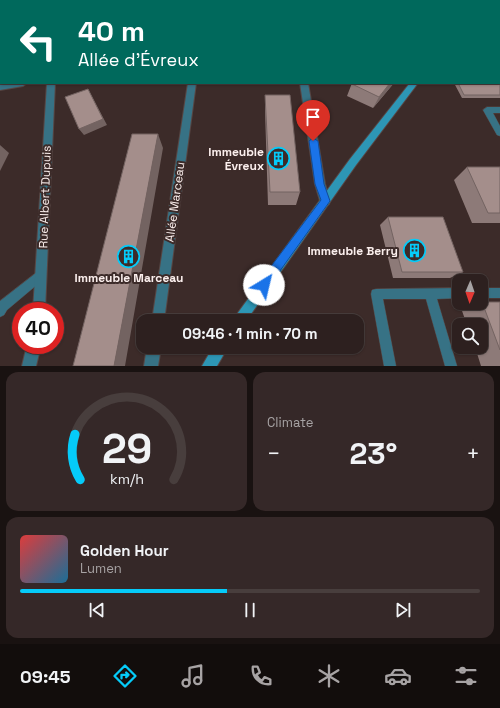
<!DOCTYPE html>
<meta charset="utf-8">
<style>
:root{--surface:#2d201f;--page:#352828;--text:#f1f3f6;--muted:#a7a3a4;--line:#483e3d;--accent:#05cbf9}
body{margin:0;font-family:"Space Grotesk",sans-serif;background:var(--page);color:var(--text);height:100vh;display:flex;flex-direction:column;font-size:15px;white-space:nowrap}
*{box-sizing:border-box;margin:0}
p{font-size:13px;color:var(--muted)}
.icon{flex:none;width:22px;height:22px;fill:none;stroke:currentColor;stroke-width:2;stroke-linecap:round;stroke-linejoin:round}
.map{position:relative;height:366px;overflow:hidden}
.side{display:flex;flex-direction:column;gap:6px;padding:6px;background:#191211;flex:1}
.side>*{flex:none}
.hud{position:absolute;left:0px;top:0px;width:500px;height:84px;box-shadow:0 1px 3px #0004,0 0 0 1px var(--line);background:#00695c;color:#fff;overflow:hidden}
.needle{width:26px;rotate:182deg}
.controls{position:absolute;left:452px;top:274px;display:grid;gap:8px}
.controls a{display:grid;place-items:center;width:36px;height:36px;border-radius:8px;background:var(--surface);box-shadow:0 1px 3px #0004,0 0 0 1px var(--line);font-size:20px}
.speed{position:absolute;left:12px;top:302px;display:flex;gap:8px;font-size:20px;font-weight:700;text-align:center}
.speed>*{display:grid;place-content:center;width:52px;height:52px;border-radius:50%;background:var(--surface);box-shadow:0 1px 3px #0004,0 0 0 1px var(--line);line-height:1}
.speed .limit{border:6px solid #d22;background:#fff;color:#111}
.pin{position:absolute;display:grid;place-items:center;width:34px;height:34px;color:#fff;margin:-41px -17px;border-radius:50% 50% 50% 0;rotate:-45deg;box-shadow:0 0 4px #0007}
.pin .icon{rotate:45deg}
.me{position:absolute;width:44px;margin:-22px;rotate:36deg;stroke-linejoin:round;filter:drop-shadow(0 0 3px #0008)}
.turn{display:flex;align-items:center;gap:14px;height:84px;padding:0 12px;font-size:18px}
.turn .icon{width:52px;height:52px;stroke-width:2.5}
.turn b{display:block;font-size:28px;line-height:34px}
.big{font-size:30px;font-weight:700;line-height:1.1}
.side .widget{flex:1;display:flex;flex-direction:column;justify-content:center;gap:6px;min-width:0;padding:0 14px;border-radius:12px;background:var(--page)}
.side .dial{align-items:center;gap:0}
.dial svg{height:104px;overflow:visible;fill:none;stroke:var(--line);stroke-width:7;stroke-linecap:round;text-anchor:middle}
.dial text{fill:var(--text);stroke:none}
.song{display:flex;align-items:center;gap:12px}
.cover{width:48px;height:48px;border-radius:6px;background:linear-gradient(135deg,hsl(0 70% 55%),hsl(200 70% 35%))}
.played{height:4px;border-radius:2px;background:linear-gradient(90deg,var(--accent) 45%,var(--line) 45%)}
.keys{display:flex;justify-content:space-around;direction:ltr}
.heat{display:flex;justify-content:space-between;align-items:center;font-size:22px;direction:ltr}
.side .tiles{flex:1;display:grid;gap:6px;grid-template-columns:1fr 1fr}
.widget:last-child{grid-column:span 2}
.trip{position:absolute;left:136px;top:314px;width:228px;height:40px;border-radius:12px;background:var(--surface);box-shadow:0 1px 3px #0004,0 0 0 1px var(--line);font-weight:700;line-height:40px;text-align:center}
.tab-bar{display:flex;height:64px;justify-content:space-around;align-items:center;background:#120d0c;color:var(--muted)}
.tab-bar .icon{width:28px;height:28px}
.tab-bar .current{color:var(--accent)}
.tab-bar b{font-size:18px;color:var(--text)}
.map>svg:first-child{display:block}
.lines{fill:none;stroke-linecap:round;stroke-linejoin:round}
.lane-casing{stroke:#574644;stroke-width:1}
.street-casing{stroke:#574644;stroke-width:2}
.secondary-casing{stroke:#574644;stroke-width:2}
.lane{fill:#377285;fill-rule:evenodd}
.street{fill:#377285;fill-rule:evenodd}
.secondary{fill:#2d96b5;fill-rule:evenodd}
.wall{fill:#8d7a78}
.shaded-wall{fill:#736361}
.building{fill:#a48e8b;stroke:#736361}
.route{fill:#1a73e8;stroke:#114b97}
.labels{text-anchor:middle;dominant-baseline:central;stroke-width:4;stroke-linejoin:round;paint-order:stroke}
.poi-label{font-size:12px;font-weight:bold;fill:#fbefed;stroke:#3c2b29;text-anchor:end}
.street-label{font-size:12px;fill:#fbefed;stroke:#3c2b29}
</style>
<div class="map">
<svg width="500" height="366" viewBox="0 0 500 366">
<rect width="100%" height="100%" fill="#3c2b29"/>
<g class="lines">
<defs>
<path id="lane" d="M 487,107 L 500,107 L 500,113 L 493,113 L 500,126 L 500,136 L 497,135 L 483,110 Z
M 41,269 L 45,270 L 46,274 L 45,278 L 7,310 L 4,315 L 0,317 L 0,301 Z
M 459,288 L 459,298 L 437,299 L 457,366 L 445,366 L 426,299 L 383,299 L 396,366 L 384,366 L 371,294 L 372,290 L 376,289 Z
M 481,288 L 500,288 L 500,298 L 481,298 Z"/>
<path id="street" d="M 143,0 L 151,0 L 143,1 Z
M 385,0 L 392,0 L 385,1 Z
M 405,0 L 412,0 L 412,1 L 405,1 Z
M 465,0 L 473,0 L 473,1 L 465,1 Z
M 499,31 L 500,31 L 500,35 L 499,35 Z
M 7,83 L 27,83 L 23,86 L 0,90 L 0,84 Z
M 47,83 L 55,83 L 45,311 L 33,311 Z
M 188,83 L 196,83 L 164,321 L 152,321 Z
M 300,83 L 308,83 L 325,184 L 330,201 L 329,204 L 325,206 L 321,204 L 315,184 Z
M 27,345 L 41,345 L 36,366 L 22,366 Z
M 147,347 L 161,347 L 158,366 L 144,366 Z"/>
<path id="secondary" d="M 475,0 L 481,0 L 481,1 L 475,1 Z
M 410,83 L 418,83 L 356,165 L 246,321 L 232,321 L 350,159 Z
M 213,347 L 228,347 L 217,366 L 202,366 Z"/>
</defs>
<use href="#lane" class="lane-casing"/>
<use href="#street" class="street-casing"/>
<use href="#secondary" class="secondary-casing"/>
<use href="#lane" class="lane"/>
<use href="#street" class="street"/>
<use href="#secondary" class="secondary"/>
</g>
<path class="wall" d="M 436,0 L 462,0 L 461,1 L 436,1 Z
M 500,77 L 500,98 L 462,98 L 454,83 L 499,83 Z
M 352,83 L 394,83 L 373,108 L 347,96 Z
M 265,95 L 300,192 L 296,205 L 268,205 L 265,111 Z
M 467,167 L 500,167 L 500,223 L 472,223 L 454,180 Z
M 388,217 L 463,272 L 450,278 L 393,278 L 380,225 Z
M 482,302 L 500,302 L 500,366 L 481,366 L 475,347 L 481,347 L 481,325 L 467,325 L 461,308 Z"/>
<path class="shaded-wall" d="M 1,41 L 1,60 L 0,60 L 0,42 Z
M 390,83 L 394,83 L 373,108 L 379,97 Z
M 88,89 L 107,125 L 84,135 L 79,129 Z
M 158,134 L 163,148 L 125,366 L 114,366 Z
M 0,145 L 9,153 L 0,171 Z"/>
<path class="building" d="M 62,0 L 83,0 L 86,1 L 61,1 Z
M 198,0 L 221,0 L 222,1 L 198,1 Z
M 0,16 L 1,16 L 1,21 L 0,22 Z
M 0,25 L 1,26 L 1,41 L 0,42 Z
M 499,76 L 500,77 L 500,95 L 464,95 L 458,83 L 499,83 Z
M 352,83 L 390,83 L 379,97 L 352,84 Z
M 88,89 L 103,119 L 79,129 L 65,97 Z
M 265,95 L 290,95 L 300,192 L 270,192 Z
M 132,134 L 158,134 L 114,366 L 73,366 Z
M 467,167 L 500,167 L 500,213 L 488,213 Z
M 388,217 L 443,217 L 463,272 L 402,272 Z
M 482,302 L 500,302 L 500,350 Z"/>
<path class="route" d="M 313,138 L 318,141 L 324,184 L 330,201 L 267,289 L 264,291 L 260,289 L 258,285 L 260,281 L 321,200 L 315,184 L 309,141 Z"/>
<defs>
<symbol id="building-ring" viewBox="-11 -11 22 22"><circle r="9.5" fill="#3c2b29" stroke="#05cbf9" stroke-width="1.5"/><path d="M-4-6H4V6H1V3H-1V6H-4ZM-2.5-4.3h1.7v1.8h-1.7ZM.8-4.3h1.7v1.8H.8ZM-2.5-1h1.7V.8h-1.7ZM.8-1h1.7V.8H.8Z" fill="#05cbf9"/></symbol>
</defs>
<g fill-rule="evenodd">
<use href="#building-ring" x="266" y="146" width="25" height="25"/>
<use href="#building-ring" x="402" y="238" width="25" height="25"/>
<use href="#building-ring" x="116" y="244" width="25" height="25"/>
</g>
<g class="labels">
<g class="poi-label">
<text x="264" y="152">Immeuble<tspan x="264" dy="14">Évreux</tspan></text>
<text x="398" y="251">Immeuble Berry</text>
<text x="129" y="278" text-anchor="middle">Immeuble Marceau</text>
</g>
<g class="street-label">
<text transform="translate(45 197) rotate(-88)">Rue Albert Dupuis</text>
<text transform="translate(175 202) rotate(-82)">Allée Marceau</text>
</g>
</g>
</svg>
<div class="controls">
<a><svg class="needle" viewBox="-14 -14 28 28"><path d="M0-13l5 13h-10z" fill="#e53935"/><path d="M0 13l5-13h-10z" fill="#a7a3a4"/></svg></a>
<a><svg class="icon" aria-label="search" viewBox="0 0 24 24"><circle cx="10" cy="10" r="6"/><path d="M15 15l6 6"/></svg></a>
</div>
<div class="speed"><div class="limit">40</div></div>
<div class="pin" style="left:313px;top:141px;background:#d93025"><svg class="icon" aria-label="arrive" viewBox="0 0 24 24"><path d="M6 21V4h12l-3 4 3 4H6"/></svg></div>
<svg class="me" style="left:264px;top:285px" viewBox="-20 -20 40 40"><circle r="19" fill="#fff"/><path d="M0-13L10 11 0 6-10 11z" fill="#1a73e8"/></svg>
<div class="trip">09:46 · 1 min · 70 m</div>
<div class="hud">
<div class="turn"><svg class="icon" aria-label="left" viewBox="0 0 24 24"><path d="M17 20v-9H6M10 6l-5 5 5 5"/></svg><div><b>40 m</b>Allée d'Évreux</div></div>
</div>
</div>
<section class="side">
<div class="tiles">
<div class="widget dial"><svg viewBox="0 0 100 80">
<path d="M14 69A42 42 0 1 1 86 69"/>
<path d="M14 69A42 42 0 0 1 10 34" stroke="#05cbf9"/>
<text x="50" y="56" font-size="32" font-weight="700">29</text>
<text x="50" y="72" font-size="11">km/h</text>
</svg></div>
<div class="widget"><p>Climate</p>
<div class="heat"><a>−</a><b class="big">23°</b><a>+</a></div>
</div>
<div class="widget">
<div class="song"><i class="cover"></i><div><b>Golden Hour</b><p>Lumen</p></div></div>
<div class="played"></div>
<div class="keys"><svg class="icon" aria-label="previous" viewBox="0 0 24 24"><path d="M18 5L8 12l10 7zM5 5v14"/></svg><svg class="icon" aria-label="pause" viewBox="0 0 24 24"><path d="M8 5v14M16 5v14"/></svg><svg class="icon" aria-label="next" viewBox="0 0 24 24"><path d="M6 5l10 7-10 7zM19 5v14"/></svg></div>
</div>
</div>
</section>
<nav class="tab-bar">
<b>09:45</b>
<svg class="icon current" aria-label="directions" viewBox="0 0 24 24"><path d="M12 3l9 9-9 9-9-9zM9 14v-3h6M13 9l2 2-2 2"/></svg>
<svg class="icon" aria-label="music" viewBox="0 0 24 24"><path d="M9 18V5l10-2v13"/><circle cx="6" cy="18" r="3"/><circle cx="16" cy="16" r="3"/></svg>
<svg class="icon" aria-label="phone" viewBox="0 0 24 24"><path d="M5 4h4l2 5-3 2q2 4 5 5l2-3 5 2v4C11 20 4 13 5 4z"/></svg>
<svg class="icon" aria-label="climate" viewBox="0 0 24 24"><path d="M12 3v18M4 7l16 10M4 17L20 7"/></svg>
<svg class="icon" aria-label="car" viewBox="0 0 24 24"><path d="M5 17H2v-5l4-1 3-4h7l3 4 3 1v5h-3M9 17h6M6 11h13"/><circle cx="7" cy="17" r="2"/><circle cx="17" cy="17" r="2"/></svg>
<svg class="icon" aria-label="filters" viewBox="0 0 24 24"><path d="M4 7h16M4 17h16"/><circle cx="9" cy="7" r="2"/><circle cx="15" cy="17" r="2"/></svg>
</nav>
